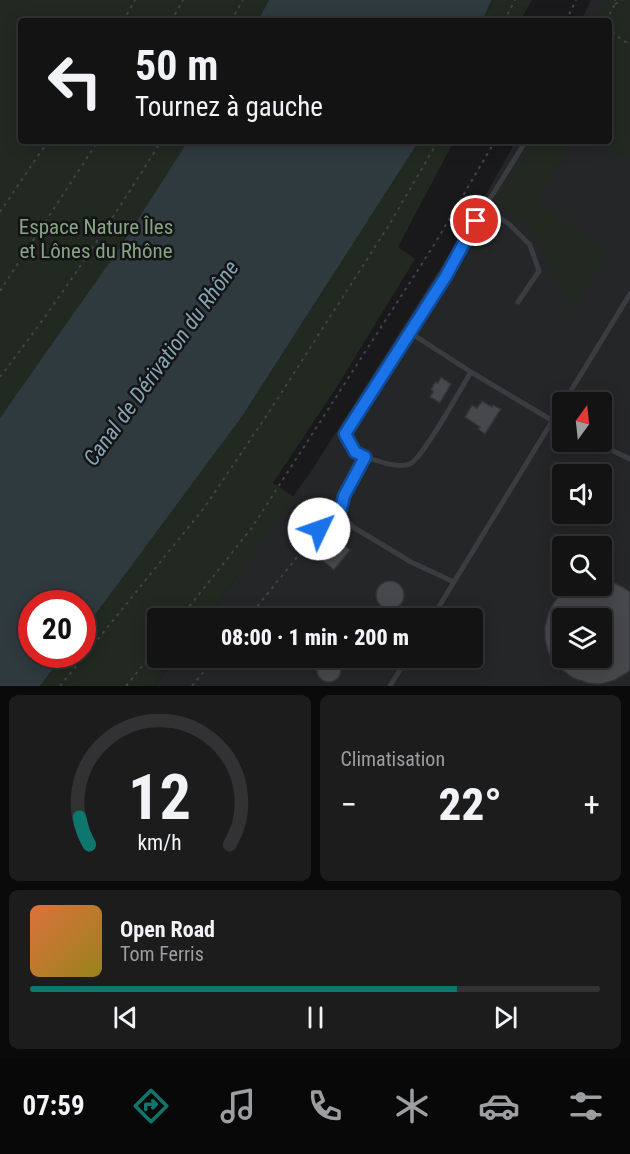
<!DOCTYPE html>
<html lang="fr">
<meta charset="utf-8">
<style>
:root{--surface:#131314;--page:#1c1c1d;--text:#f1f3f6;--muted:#9d9ea0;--line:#323234;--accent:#0f766e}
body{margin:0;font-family:"Roboto Condensed",sans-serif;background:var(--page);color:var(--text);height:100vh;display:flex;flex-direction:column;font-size:22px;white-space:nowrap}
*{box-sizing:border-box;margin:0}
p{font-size:20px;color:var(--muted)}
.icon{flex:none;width:33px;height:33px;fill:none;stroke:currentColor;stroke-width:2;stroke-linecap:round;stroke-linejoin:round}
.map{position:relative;height:686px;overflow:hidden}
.panel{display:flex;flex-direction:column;gap:9px;padding:9px;background:#0a0a0b;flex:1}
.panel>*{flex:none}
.guide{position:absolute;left:18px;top:18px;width:594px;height:126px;border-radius:6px;box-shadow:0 3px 15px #0003,0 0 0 2px var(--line);background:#131314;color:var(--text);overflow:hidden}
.needle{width:39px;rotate:15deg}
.buttons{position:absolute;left:552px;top:392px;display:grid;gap:12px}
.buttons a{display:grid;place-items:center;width:60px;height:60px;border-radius:6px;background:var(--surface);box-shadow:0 3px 15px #0003,0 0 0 2px var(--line);font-size:30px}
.speed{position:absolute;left:18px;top:590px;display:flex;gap:12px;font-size:30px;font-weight:700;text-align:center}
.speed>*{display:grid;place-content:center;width:78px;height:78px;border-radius:50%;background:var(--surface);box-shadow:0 3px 15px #0003,0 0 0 2px var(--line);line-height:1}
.speed .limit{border:9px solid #d22;background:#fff;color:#111}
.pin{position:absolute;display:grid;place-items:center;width:51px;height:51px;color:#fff;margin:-26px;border:3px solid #fff;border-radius:50%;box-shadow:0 2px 6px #0007}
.me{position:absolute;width:66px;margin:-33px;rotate:48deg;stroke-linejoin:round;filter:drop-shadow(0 0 4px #0008)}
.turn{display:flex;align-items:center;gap:21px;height:126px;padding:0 18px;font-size:27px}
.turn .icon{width:78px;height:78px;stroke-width:2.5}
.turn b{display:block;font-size:42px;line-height:51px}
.big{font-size:45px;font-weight:800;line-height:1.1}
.panel .card{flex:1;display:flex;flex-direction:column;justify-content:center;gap:9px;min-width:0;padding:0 21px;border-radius:9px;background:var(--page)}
.panel .dial{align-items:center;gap:0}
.dial svg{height:156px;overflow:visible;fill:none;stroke:var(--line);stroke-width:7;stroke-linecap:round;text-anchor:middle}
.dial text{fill:var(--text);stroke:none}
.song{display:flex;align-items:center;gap:18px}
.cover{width:72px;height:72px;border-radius:9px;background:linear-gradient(135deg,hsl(20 70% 55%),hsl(50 70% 35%))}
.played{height:6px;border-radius:3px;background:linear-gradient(90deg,var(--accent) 75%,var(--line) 75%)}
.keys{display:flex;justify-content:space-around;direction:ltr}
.heat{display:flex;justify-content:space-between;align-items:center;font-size:33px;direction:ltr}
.panel .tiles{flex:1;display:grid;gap:9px;grid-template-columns:1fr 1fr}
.card:last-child{grid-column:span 2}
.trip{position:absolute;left:147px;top:608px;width:336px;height:60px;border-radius:6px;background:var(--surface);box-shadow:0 3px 15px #0003,0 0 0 2px var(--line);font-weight:800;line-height:60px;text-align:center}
.tabs{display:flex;height:96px;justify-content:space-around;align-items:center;background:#080808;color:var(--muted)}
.tabs .icon{width:42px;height:42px}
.tabs .on{color:var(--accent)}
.tabs b{font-size:27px;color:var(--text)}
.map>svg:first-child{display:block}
.built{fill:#252628;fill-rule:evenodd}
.green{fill:#212921}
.water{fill:#2f3a3f}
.building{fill:#46484b;stroke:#333437;stroke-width:1.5;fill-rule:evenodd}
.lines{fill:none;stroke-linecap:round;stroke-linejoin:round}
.path{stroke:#404347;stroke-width:2;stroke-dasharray:3 4.5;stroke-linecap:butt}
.lane{stroke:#3a3c40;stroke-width:5}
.route-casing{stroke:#114b97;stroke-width:15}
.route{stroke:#1a73e8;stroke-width:10}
.labels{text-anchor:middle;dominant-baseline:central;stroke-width:5;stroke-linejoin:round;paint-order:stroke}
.park-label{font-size:21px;fill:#87a484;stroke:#141416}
.water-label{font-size:22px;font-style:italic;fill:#85a4b3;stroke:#141416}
</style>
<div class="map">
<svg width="630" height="686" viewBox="0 0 630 686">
<rect width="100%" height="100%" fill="#19191b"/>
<path class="built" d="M 591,0 L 630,0 L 630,686 L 154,686 L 178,657 L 472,657 L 472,618 L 207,618 L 312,470 L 479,207 L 516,141 L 609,141 L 609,21 L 581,21 ZM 562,402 L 602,402 L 602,441 L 562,441 ZM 562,474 L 602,474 L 602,513 L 562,513 ZM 562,546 L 602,546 L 602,585 L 562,585 ZM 562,618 L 602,618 L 602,657 L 562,657 Z"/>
<path class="green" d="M 0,0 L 390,0 L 375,21 L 21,21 L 21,141 L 287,141 L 0,534 Z
M 493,0 L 532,0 L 520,21 L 482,21 Z
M 608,0 L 630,0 L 630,159 L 595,141 L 609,141 L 609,21 L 596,21 Z
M 419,141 L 454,141 L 398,247 L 415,259 L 338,385 L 273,483 L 294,497 L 207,618 L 158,618 L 158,657 L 178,657 L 154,686 L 40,686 L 64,654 L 82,654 L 83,631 L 241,418 Z
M 534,141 L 574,141 L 537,201 L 608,251 L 573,311 L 532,231 L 495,205 Z"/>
<path class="water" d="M 269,0 L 492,0 L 482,21 L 258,21 Z
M 188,141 L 419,141 L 241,418 L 83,631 L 82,603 L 32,603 L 32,654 L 64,654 L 40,686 L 0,686 L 0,418 L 119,249 Z"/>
<path class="building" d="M 441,377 L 451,384 L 440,403 L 430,397 L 433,391 L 431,390 L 435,382 L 438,383 Z
M 482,401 L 492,407 L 493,405 L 501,409 L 485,434 L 478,429 L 480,427 L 465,417 L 472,405 L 477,408 Z
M 338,540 L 350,550 L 334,570 L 322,560 Z
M 602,580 L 611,581 L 626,589 L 630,592 L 630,671 L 615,680 L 601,684 L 588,683 L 573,678 L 561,669 L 553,660 L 548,651 L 545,639 L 545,626 L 549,612 L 555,601 L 561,594 L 575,585 L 602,585 ZM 562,618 L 602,618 L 602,657 L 562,657 Z
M376 595a14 14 0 1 1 28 0a14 14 0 1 1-28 0Z
M317 670a12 12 0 1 1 24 0a12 12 0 1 1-24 0Z"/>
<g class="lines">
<path class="path" d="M 615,4 L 622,0
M 123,21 L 135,0
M 171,21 L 183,0
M 231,21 L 243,0
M 504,21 L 515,0
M 566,21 L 576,0
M 606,21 L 615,4 L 615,0
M 609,25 L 615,35 L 630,45
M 609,127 L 610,128
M 0,212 L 48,141
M 0,291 L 98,141
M 0,377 C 58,302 111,222 161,141
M 180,618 L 251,529 L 434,245 L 495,141
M 248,618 L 314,536
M 60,686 L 204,508 L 269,412 L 389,225 L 438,141
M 126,686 L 158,647
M 192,686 L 216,657"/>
<path class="lane" d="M 484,208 L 509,224 L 530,245 L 539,271 L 518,302
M 409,332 L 471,372 L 553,421
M 471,372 C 461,388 423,458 410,464 C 401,467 387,464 378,461 C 356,455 355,453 345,434 L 446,276 L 476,221 L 526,141
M 564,402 L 630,294
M 596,441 L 605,447 L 630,459
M 365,457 L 344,496 L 340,512 L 353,527 L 411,562 L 454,582
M 319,529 L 340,512
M 432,618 L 562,405
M 390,686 L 408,657"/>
</g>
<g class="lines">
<defs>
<path id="route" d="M 319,529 L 340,512 L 344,496 L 365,457 L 355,452 L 345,434 L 446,276 L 476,221"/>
</defs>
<use href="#route" class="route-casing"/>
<use href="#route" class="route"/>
</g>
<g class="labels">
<g class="park-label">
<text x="96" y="227">Espace Nature Îles<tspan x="96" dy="24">et Lônes du Rhône</tspan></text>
</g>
<g class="water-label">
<text transform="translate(161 363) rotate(-54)">Canal de Dérivation du Rhône</text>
</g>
</g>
</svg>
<div class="buttons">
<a><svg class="needle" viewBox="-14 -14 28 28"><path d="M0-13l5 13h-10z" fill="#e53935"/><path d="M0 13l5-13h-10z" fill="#9d9ea0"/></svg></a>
<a><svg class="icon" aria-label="sound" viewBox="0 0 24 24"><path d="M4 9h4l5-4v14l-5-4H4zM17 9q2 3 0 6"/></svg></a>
<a><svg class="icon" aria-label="search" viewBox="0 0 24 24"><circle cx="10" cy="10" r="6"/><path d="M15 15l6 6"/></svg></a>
<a><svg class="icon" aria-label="layers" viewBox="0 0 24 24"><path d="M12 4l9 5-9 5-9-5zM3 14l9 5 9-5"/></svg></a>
</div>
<div class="speed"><div class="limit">20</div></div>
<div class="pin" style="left:476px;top:221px;background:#d93025"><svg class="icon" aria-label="arrive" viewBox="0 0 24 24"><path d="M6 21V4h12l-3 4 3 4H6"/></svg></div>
<svg class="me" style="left:319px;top:529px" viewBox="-20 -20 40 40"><circle r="19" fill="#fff"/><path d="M0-13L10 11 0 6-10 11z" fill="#1a73e8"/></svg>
<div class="trip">08:00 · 1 min · 200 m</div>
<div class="guide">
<div class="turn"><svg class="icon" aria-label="left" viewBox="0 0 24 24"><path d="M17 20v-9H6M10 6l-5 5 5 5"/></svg><div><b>50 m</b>Tournez à gauche</div></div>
</div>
</div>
<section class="panel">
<div class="tiles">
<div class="card dial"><svg viewBox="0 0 100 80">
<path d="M14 69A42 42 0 1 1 86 69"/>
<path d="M14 69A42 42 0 0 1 9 55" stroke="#0f766e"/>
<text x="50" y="56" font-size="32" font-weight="700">12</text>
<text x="50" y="72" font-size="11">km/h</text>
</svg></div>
<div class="card"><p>Climatisation</p>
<div class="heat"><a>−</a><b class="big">22°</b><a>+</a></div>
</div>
<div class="card">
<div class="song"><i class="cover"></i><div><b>Open Road</b><p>Tom Ferris</p></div></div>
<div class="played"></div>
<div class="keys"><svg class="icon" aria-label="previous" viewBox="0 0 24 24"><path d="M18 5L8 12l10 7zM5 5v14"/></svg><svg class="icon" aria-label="pause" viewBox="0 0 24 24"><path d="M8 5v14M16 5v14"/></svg><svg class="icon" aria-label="next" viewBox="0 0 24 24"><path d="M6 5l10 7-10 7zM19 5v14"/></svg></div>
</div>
</div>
</section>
<nav class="tabs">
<b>07:59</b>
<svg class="icon on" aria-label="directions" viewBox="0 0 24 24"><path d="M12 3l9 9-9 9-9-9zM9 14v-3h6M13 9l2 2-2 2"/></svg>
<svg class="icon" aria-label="music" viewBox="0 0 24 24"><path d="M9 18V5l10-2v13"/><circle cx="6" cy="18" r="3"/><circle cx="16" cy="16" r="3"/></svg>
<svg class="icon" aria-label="phone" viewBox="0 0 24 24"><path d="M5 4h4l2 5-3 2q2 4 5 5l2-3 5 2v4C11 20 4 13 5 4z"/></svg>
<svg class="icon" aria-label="climate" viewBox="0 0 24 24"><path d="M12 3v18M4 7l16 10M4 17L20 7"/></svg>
<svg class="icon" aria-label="car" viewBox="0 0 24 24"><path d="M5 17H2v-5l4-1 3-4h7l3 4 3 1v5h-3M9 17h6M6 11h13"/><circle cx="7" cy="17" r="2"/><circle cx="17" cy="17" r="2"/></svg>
<svg class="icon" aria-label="filters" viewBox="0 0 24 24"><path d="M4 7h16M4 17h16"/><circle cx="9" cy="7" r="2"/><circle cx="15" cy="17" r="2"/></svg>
</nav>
